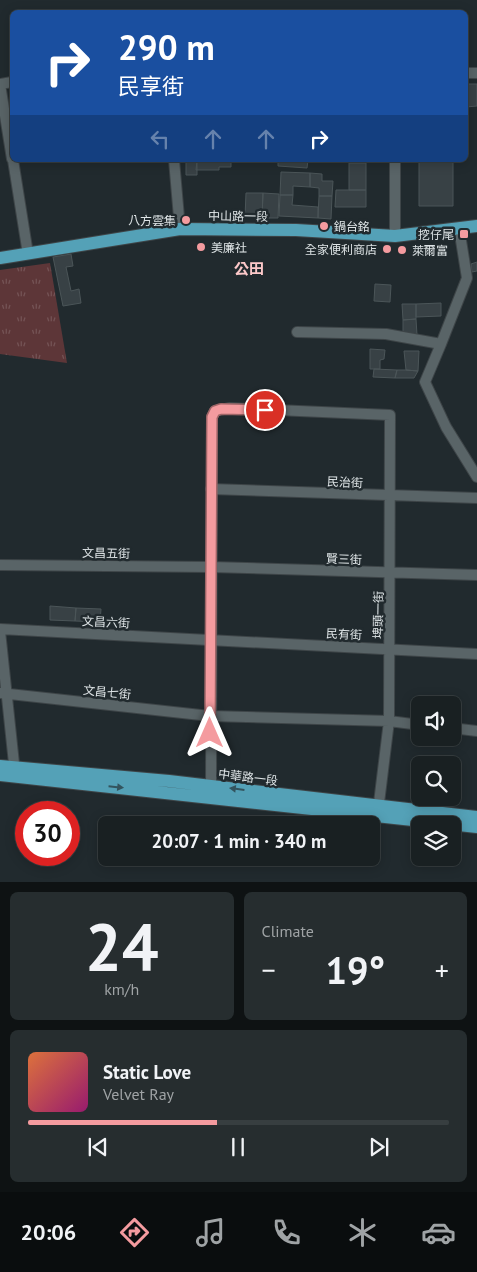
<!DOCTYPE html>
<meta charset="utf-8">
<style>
:root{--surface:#192022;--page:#262d2f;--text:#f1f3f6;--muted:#9fa3a5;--line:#373e40;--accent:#f49b9f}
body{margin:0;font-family:"PT Sans","Noto Sans TC",sans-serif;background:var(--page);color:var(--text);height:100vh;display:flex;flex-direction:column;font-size:19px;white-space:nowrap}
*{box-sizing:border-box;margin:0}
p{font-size:16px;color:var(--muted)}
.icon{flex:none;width:28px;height:28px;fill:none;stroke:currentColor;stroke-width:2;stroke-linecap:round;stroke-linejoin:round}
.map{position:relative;height:882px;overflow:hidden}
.panel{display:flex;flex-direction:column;gap:10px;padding:10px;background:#0e1213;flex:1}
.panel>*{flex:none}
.guide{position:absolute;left:10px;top:10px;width:458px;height:152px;border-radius:8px;box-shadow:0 2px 12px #0003,0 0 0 1px var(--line);background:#1a4fa0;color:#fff;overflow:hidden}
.controls{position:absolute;left:411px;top:696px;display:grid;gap:10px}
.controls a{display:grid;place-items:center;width:50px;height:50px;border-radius:8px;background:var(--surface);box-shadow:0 2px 12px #0003,0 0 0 1px var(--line);font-size:25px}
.speed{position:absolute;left:15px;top:801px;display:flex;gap:10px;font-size:25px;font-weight:700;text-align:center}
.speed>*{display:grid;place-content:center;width:65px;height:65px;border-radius:50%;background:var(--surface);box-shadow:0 2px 12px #0003,0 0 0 1px var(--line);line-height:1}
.speed .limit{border:8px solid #d22;background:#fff;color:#111}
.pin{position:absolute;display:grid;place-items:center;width:42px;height:42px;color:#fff;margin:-21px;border:2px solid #fff;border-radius:50%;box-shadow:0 1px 5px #0007}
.me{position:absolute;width:55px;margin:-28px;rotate:0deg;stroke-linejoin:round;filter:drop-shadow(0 0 4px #0008)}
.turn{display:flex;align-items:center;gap:18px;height:105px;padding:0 25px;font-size:22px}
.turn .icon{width:65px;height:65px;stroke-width:2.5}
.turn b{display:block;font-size:35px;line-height:42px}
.lanes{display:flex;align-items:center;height:48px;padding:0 25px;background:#0003;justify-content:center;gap:25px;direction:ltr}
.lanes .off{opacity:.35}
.big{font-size:38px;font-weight:600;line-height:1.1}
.panel .card{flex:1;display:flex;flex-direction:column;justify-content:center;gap:8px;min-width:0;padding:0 18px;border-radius:8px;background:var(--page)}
.panel .dial{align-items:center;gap:0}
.dial b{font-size:65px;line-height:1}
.song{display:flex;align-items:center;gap:15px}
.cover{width:60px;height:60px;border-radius:8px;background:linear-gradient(135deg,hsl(20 70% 55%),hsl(320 70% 35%))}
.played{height:5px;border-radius:2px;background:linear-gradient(90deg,var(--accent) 45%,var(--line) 45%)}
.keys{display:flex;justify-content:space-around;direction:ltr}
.heat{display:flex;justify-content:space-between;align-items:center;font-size:28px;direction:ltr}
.panel .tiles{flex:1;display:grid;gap:10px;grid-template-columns:1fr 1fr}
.card:last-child{grid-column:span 2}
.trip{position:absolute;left:98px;top:816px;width:282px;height:50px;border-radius:8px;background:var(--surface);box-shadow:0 2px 12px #0003,0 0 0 1px var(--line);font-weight:600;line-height:50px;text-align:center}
.tab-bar{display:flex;height:80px;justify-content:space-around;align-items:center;background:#0a0d0e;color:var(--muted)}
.tab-bar .icon{width:35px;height:35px}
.tab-bar .on{color:var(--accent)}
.tab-bar b{font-size:22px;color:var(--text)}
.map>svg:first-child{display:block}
.park{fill:url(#park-tufts)}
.building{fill:#384145;stroke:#4b5558}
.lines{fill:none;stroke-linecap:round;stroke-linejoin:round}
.minor-casing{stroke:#3e4548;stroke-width:12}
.major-casing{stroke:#3e4548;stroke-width:14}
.minor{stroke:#596467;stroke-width:10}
.major{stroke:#54a1b7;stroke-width:12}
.oneway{fill:#33545e}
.route-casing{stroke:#9f6567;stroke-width:12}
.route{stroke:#f49b9f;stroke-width:9}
.poi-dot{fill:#f49b9f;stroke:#212a2e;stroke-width:2}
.labels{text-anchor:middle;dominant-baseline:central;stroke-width:5;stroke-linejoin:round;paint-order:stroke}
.street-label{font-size:12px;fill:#dee4e6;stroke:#212a2e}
.poi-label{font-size:12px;fill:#dee4e6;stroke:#212a2e;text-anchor:end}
.quarter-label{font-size:15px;font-weight:bold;fill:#fcc8c9;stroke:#212a2e}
</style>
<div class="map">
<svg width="477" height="882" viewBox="0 0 477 882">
<defs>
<pattern id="park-tufts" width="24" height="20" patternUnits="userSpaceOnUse" patternTransform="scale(1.25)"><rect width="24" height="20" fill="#5d3638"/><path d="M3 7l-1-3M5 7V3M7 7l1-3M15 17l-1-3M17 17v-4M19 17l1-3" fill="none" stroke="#745355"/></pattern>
</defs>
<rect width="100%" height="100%" fill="#212a2e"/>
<path class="park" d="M 50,263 L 67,363 L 0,354 L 0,270 Z"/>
<path class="building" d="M 465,84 L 477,84 L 477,106 L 466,107 Z
M 186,160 L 197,160 L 197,175 L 186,175 Z
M 197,160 L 231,160 L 231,167 L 219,167 L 219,170 L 196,170 Z
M 278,160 L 308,160 L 307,168 L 278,166 Z
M 419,160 L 453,160 L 453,206 L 419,206 Z
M 349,163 L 366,163 L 366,190 L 349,190 Z
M 281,172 L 310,173 L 310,187 L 293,186 L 293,195 L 280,195 Z
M 310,173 L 322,174 L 322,181 L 333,181 L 332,196 L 319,196 L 319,188 L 310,187 Z
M 336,190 L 366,190 L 366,207 L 335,207 Z
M 246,193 L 263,193 L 262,218 L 245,217 Z
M 263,193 L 279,194 L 278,218 L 262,218 Z
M 280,195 L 293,195 L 292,205 L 318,207 L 318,218 L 279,216 Z
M 319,196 L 332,196 L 331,219 L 318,218 Z
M 71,254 L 73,266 L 66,267 L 71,291 L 79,289 L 81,303 L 63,306 L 53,257 Z
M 477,262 L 477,271 L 472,272 L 471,264 Z
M 375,284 L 391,285 L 390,302 L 374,301 Z
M 441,303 L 441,316 L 416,317 L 416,304 Z
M 402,304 L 416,304 L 416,319 L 403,320 Z
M 416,319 L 417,335 L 403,335 L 403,320 Z
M 370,349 L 385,350 L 384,359 L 380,360 L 380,369 L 370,369 Z
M 404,351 L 419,351 L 418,371 L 406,370 Z
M 374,369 L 397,370 L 395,378 L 373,377 Z
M 397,370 L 406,370 L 418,371 L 414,378 L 395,378 Z
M 50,606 L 76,608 L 75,621 L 50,620 Z
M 76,608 L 101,609 L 100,622 L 75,621 Z"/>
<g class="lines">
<defs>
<path id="minor" d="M 465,73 L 477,73
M 0,84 L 12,159
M 0,84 L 12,82
M 13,160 L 28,254
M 174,160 L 180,229
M 395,160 L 395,236
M 297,332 L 386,334 L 441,344 L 467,278 L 459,228
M 441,344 L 425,382 L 446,427 L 477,477
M 211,489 L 477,498
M 0,565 L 211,567 L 477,575
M 0,629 L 477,654
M 0,631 L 15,773
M 0,693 L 210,716 L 389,721 L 420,725
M 452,728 L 477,731
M 211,791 L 212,417 L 215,411 L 229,408 L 390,415 L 389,721 L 378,811"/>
<path id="major" d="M 0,258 L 180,229 L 296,230 L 395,236 L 477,226
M 0,766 L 169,781 L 477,817
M 0,775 L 477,827"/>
</defs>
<use href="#minor" class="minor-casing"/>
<use href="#major" class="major-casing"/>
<use href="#minor" class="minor"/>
<use href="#major" class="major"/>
</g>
<defs><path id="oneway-solid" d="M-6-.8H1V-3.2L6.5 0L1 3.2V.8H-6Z" transform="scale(1.25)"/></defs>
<g class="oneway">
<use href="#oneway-solid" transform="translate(116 787) rotate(6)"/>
<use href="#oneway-solid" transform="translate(237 789) rotate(-173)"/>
</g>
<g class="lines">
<defs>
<path id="route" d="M 210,733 L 212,417 L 215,411 L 221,409 L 265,410"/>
</defs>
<use href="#route" class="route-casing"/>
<use href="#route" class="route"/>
</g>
<g class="poi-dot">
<circle cx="186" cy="220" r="5"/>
<circle cx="324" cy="226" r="5"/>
<rect x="459" y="229" width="10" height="10" rx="2.5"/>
<circle cx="201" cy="247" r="5"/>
<circle cx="387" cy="249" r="5"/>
<circle cx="402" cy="250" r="5"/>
</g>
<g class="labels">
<g class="street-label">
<text transform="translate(238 216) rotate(1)">中山路一段</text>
<text transform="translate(345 482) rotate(3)">民治街</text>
<text transform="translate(106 553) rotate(1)">文昌五街</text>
<text transform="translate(344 559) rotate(2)">賢三街</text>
<text transform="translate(378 615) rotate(-89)">埤頭一街</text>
<text transform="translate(106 622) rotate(3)">文昌六街</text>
<text transform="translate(344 634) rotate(3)">民有街</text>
<text transform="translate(107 692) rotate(6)">文昌七街</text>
<text transform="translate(248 777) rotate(7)">中華路一段</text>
</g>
<g class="poi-label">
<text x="176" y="220">八方雲集</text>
<text x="334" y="226" text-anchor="start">鍋台銘</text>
<text x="454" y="234">挖仔尾</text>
<text x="211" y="247" text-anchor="start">美廉社</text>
<text x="377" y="249">全家便利商店</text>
<text x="412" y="250" text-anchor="start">萊爾富</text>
</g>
<g class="quarter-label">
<text x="249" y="268">公田</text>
</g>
</g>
</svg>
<div class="controls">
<a><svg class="icon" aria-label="sound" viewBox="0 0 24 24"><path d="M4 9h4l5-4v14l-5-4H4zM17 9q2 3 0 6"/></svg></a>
<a><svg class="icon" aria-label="search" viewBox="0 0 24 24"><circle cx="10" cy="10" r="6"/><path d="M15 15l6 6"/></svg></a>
<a><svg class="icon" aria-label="layers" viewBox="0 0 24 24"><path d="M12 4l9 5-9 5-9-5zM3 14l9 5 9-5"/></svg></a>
</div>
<div class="speed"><div class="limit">30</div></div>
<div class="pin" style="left:265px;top:410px;background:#d93025"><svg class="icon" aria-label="arrive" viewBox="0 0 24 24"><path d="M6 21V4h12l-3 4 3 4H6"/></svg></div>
<svg class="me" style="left:210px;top:733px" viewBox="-20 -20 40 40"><path d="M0-17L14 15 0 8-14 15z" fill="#f49b9f" stroke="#fff" stroke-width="4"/></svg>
<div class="trip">20:07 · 1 min · 340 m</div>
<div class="guide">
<div class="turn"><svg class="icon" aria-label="right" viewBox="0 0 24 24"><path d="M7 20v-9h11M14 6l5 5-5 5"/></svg><div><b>290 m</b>民享街</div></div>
<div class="lanes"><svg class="icon off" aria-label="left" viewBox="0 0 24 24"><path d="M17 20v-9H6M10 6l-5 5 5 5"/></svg><svg class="icon off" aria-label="ahead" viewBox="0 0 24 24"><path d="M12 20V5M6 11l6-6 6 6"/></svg><svg class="icon off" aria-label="ahead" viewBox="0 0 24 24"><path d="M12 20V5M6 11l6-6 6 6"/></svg><svg class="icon" aria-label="right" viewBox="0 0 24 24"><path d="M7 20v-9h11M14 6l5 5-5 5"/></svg></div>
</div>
</div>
<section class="panel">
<div class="tiles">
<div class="card dial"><b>24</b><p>km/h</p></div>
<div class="card"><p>Climate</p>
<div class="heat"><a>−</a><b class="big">19°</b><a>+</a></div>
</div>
<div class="card">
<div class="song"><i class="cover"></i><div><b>Static Love</b><p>Velvet Ray</p></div></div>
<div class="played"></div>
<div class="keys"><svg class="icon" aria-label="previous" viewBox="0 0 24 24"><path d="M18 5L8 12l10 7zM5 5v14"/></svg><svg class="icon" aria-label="pause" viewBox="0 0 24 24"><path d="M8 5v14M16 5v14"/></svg><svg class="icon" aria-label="next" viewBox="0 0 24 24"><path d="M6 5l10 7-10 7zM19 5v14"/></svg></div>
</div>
</div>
</section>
<nav class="tab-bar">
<b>20:06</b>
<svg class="icon on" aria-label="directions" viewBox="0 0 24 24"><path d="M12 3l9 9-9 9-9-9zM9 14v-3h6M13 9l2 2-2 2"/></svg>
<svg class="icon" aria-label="music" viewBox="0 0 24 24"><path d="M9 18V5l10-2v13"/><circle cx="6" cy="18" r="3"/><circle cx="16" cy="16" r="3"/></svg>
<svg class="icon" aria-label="phone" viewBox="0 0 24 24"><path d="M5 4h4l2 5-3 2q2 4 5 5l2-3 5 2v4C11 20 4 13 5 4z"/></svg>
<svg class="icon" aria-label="climate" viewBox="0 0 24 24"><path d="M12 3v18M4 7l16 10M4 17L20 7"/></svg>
<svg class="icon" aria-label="car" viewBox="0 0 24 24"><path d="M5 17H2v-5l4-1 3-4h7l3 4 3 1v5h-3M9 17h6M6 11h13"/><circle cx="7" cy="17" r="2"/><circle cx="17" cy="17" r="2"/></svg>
</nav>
